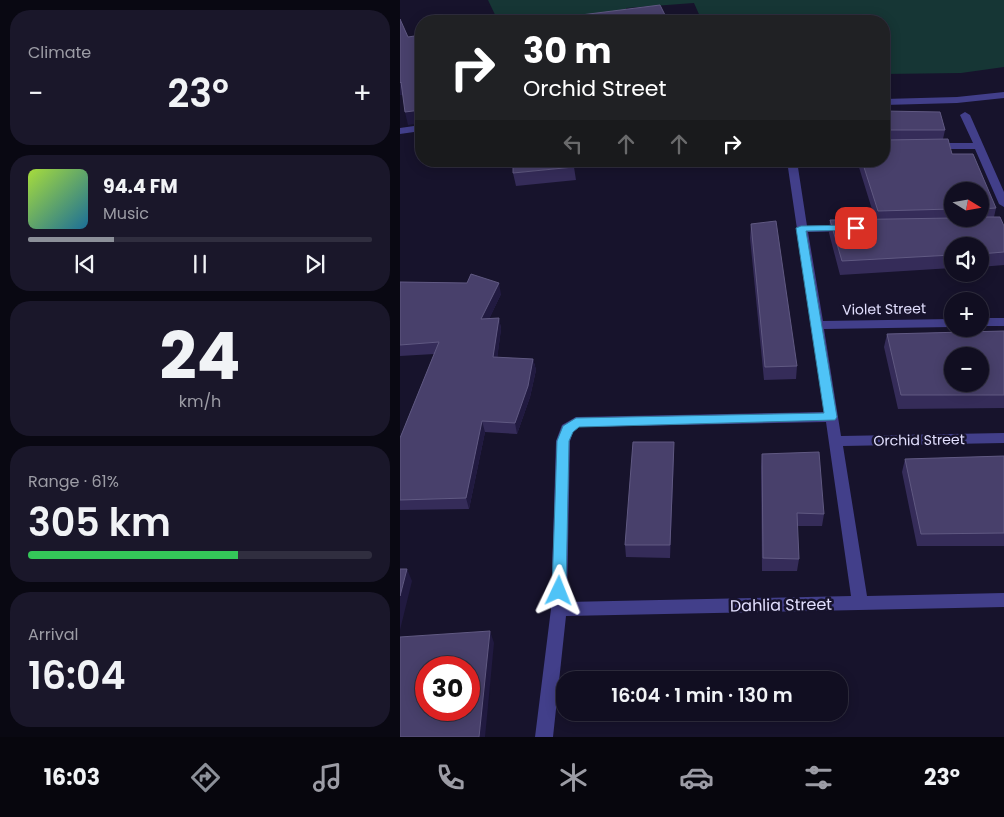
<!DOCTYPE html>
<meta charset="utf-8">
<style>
:root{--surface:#110e21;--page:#1a172a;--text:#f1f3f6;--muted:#9c9ca5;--line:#302e3f;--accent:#8c9099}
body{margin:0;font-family:Poppins,sans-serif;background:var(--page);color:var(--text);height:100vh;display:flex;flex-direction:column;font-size:19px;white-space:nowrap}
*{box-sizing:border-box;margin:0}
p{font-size:16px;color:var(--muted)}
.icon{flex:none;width:28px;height:28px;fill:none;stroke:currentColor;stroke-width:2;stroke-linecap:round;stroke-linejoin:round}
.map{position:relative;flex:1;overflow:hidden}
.side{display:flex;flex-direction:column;gap:10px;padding:10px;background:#090812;width:400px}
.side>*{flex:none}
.top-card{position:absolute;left:15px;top:15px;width:475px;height:152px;border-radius:20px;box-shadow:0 2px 12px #0003,0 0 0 1px var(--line);background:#202124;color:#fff;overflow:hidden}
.needle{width:32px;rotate:101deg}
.fabs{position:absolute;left:544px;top:182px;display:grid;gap:10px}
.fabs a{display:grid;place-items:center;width:45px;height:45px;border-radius:50%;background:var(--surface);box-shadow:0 2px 12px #0003,0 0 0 1px var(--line);font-size:25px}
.speed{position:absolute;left:15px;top:656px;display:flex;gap:10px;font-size:25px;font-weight:700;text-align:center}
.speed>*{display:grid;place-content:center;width:65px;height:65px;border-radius:50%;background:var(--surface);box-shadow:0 2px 12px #0003,0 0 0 1px var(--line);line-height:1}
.speed .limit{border:8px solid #d22;background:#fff;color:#111}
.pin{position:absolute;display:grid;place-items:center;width:42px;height:42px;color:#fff;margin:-21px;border-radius:10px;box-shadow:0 2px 8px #0006}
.me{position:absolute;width:55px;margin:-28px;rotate:2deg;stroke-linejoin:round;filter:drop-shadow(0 0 4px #0008)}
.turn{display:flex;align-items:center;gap:18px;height:105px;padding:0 25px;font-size:22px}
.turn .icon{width:65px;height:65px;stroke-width:2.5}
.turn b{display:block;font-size:35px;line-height:42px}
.lanes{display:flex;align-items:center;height:48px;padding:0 25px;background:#0003;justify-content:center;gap:25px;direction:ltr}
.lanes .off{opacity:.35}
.big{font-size:38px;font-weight:600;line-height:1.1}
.side .tile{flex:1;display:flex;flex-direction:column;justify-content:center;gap:8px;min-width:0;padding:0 18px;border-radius:20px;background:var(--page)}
.side .dial{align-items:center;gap:0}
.dial b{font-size:65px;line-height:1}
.song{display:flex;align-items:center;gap:15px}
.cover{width:60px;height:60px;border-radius:8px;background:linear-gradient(135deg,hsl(80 70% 55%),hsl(200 70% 35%))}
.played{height:5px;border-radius:2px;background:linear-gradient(90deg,var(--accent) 25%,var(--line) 25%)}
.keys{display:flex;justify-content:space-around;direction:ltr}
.heat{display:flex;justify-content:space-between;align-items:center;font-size:28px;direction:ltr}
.charge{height:8px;border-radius:4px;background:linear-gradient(90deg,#34c759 61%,var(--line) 0)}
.trip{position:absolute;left:156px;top:671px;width:292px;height:50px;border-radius:20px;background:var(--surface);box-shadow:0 2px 12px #0003,0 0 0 1px var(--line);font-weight:600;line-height:50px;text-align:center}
.tabs{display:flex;height:80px;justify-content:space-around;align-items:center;background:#07060d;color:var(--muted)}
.tabs .icon{width:35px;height:35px}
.tabs .active{color:var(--accent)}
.tabs b{font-size:22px;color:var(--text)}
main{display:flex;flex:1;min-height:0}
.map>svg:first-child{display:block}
.green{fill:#163635}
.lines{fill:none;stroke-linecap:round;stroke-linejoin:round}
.minor{fill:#423f8a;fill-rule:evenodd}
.tertiary{fill:#423f8a;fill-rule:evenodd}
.wall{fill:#352c59;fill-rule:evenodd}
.shaded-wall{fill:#211a40}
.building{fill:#48406b;stroke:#605982;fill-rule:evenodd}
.route{fill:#4fc3f7;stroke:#337fa1}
.labels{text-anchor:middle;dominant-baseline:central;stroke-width:5;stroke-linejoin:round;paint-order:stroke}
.street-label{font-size:14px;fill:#e2dffe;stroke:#17132c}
.near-street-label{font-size:16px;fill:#e2dffe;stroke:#17132c}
</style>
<main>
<section class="side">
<div class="tile"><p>Climate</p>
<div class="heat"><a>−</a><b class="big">23°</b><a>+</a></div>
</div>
<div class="tile">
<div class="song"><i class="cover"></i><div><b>94.4 FM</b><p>Music</p></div></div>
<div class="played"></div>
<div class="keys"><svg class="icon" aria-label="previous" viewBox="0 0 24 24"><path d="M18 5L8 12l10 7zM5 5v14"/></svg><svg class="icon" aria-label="pause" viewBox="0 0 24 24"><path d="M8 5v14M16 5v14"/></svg><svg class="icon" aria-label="next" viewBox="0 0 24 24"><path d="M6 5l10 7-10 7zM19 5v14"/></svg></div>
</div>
<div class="tile dial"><b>24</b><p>km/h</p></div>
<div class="tile"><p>Range · 61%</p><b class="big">305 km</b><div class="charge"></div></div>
<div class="tile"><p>Arrival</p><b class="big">16:04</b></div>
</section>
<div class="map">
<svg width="604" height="737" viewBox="0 0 604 737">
<rect width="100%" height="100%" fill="#17132c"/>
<path class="green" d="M 88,0 L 604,0 L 604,67 L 561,73 L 484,74 L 484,21 L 302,21 L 294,3 L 226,8 L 229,19 L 201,21 L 98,21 Z"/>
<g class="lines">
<path class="minor" d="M 565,112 L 570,115 L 604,192 L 604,207 L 599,204 L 575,149 L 533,149 L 528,146 L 533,143 L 573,143 L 560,115 Z
M 387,161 L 397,161 L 407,226 L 447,225 L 452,228 L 447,231 L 408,232 L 423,321 L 552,319 L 552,327 L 424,329 L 441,436 L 604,433 L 604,443 L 443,446 L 467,596 L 604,593 L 604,607 L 166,616 L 153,737 L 135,737 L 151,609 L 156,441 L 162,425 L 176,417 L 424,412 ZM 426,422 L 451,596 L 167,602 L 170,441 L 173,432 L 179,427 Z
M 580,318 L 604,318 L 604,326 L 580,326 Z"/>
<path class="tertiary" d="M 604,92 L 604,98 L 557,103 L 484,105 L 484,99 L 557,97 Z
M 21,125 L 21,131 L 0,134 L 0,128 Z"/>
</g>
<path class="wall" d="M 484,111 L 545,130 L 543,139 L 552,154 L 596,208 L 594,217 L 604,226 L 604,265 L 580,267 L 580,246 L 552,246 L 552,268 L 440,275 L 429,233 L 430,220 L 475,219 L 457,161 L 484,161 ZM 552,191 L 580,191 L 580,219 L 552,219 Z
M 174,167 L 176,180 L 116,186 L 113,173 Z
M 351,224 L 397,366 L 396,379 L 364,380 L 350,238 Z
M 0,282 L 67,283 L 101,294 L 89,319 L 99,318 L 101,329 L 97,358 L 133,359 L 136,370 L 130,397 L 117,434 L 85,432 L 69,509 L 0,510 L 0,438 L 34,354 L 0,356 Z
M 604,331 L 604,408 L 498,409 L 484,347 L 487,334 Z
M 362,454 L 424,514 L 422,526 L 397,526 L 399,559 L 397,571 L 362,571 L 361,467 Z
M 274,455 L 270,558 L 226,557 L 225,545 Z
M 604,456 L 604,546 L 517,546 L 502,472 L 505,459 Z"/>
<path class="shaded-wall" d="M 1,82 L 4,95 L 0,95 L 0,83 Z
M 21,110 L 21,123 L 8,125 L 5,112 Z
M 99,283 L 101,294 L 84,330 L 81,319 Z
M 99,318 L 101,329 L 96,368 L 93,357 Z
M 133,359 L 136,370 L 130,397 L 117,434 L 115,423 Z
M 82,421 L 85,432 L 69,509 L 66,498 Z
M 274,442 L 274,455 L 270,558 L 270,545 Z
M 7,569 L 12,581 L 0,630 L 0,596 Z
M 90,631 L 94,643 L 85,737 L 79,737 Z"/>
<path class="building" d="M 260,5 L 268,21 L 183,21 L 181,15 Z
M 0,19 L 8,37 L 21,35 L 21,110 L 5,112 L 1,82 L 0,83 Z
M 484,111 L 540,112 L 545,130 L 486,130 L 484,132 L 485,140 L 548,139 L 552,154 L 573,154 L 596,208 L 580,209 L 580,191 L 552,191 L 552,209 L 478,211 L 462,161 L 484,161 Z
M 113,161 L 173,161 L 174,167 L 113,173 Z
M 580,217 L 600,217 L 604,226 L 604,252 L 580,254 L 580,246 L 552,246 L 552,255 L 442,261 L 430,220 L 552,218 L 552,219 L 580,219 Z
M 376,221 L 397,366 L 365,367 L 351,224 Z
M 71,274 L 99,283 L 81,319 L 99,318 L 93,357 L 133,359 L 128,386 L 115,423 L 82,421 L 66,498 L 0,500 L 0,438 L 39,342 L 0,345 L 0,282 L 67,283 Z
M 604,331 L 604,395 L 501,395 L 487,334 ZM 552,356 L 580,356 L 580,384 L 552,384 Z
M 233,442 L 274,442 L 270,545 L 225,545 Z
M 419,452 L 424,514 L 397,513 L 399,559 L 363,558 L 362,454 Z
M 604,456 L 604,533 L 521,534 L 505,459 Z
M 0,569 L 7,569 L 0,596 Z
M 90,631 L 79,737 L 0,737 L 0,637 ZM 26,668 L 69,668 L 69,710 L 26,710 Z"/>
<path class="route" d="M 456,225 L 461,228 L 460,230 L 406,231 L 437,417 L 435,420 L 179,427 L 173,432 L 169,441 L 166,591 L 164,595 L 159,597 L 154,595 L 152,591 L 157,441 L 163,426 L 176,418 L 424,413 L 396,228 L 401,226 Z"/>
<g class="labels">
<g class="street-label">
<text transform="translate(484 309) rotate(-1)">Violet Street</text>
<text transform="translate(519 440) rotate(-1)">Orchid Street</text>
</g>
<g class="near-street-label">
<text transform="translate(381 605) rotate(-1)">Dahlia Street</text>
</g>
</g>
</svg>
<div class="fabs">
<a><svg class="needle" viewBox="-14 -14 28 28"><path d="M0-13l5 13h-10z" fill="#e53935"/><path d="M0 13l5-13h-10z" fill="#9c9ca5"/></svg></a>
<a><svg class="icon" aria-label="sound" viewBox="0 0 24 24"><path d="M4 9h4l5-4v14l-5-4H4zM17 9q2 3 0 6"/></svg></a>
<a>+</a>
<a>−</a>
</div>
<div class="speed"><div class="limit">30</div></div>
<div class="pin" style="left:456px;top:228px;background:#d93025"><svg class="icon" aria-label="arrive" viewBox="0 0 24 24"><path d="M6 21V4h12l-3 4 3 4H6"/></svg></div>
<svg class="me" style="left:159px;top:591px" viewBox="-20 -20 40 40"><path d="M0-17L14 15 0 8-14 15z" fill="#4fc3f7" stroke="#fff" stroke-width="4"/></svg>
<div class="trip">16:04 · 1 min · 130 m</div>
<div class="top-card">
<div class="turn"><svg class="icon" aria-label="right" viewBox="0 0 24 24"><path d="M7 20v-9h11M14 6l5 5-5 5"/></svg><div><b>30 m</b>Orchid Street</div></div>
<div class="lanes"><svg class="icon off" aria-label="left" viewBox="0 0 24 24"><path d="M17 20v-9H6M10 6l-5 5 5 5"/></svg><svg class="icon off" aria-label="ahead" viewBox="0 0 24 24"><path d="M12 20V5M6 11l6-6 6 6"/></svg><svg class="icon off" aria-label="ahead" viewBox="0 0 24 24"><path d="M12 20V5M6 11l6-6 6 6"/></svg><svg class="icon" aria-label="right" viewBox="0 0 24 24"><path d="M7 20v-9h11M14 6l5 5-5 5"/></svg></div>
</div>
</div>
</main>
<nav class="tabs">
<b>16:03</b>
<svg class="icon active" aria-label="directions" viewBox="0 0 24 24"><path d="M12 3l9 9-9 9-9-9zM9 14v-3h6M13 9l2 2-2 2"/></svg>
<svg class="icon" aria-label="music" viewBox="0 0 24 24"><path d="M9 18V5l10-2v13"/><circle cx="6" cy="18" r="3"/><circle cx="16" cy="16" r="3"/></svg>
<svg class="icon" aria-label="phone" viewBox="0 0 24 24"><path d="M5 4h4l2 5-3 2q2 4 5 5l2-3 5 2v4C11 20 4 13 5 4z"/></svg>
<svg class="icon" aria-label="climate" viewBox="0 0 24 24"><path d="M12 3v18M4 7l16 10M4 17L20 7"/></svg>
<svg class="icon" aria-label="car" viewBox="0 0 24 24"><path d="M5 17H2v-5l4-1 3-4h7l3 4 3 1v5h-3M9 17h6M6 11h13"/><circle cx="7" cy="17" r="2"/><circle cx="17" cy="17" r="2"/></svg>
<svg class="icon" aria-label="filters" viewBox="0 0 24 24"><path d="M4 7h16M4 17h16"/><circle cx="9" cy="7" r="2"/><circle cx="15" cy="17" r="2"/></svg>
<b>23°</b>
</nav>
